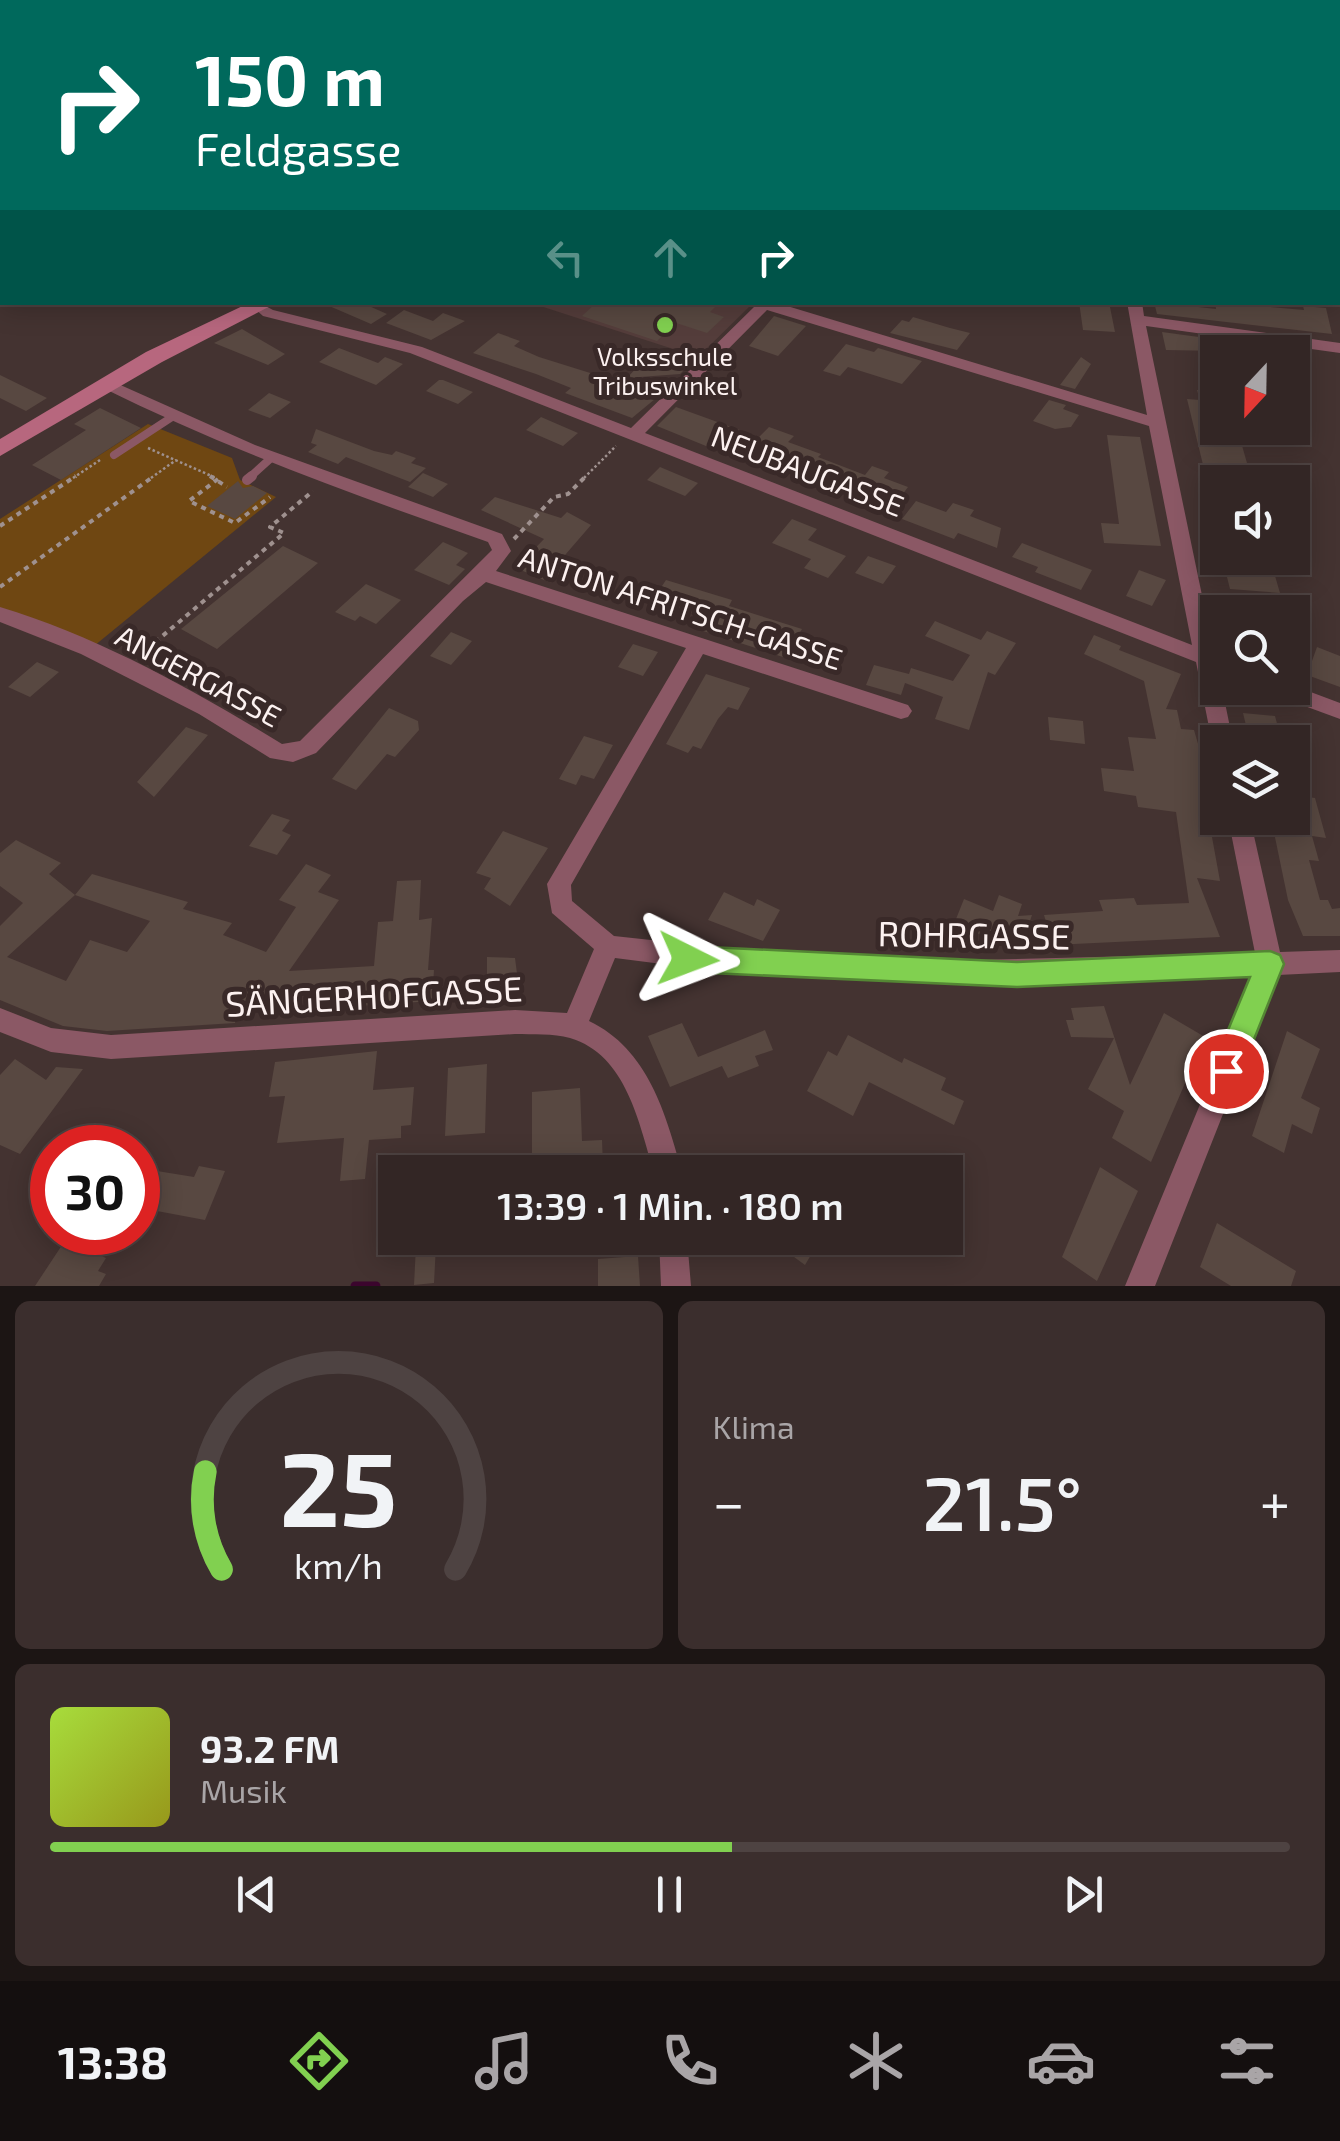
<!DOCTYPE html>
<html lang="de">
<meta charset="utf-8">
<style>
:root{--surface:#332625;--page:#3b2e2d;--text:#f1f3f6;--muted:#a9a5a7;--line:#4e4342;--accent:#81d050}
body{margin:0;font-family:"Exo 2",sans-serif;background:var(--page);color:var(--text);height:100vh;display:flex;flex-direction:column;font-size:38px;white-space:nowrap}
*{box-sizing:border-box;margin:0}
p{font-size:32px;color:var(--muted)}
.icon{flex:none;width:55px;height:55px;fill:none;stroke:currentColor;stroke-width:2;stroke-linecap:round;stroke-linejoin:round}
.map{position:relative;height:1286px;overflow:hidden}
.side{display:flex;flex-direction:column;gap:15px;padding:15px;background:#1c1514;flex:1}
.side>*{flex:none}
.guide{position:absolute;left:0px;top:0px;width:1340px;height:305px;box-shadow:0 5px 25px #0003,0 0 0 2px var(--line);background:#00695c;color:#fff;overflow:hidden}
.needle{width:65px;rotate:202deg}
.buttons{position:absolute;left:1200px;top:335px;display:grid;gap:20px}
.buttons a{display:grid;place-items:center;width:110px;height:110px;border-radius:0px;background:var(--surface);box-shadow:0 5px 25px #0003,0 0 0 2px var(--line);font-size:50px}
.speed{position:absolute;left:30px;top:1125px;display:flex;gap:20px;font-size:50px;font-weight:700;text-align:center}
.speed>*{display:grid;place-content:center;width:130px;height:130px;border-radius:50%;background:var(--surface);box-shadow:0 5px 25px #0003,0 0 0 2px var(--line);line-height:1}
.speed .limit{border:15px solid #d22;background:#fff;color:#111}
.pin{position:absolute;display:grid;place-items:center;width:85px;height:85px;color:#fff;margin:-42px;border:5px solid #fff;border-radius:50%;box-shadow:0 2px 10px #0007}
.me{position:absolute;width:110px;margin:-55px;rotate:93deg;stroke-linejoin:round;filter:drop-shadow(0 0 8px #0008)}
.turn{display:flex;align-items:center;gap:35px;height:210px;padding:0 30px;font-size:45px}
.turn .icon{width:130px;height:130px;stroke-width:2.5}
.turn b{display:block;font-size:70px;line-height:85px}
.lanes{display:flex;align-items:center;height:95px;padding:0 30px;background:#0003;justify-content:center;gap:50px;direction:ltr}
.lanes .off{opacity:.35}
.big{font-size:75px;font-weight:600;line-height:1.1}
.side .widget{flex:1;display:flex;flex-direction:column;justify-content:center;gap:15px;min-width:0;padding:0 35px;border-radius:15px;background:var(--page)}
.side .dial{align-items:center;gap:0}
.dial svg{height:260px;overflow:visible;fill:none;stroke:var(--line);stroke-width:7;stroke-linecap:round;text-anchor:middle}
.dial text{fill:var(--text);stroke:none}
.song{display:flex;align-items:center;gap:30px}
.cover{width:120px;height:120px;border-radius:15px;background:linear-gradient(135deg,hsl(80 70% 55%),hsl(60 70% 35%))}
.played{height:10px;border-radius:5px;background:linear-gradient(90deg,var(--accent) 55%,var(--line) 55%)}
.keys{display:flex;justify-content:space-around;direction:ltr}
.heat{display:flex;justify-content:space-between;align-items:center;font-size:55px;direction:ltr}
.side .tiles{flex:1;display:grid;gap:15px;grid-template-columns:1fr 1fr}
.widget:last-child{grid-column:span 2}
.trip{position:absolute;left:378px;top:1155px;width:585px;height:100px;border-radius:0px;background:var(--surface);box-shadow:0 5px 25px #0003,0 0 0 2px var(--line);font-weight:600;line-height:100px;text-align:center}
.tabs{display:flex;height:160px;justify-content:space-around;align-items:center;background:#140f0f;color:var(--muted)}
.tabs .icon{width:70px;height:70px}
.tabs .active{color:var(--accent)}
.tabs b{font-size:45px;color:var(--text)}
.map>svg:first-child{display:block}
.built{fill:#543d3b}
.green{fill:#6f4712}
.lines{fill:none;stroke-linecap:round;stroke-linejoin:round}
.stream{stroke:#3b052d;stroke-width:9}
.building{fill:#584841;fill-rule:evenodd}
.path-far1{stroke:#9f918f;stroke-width:2.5;stroke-dasharray:2.5 2.5;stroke-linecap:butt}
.path{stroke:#9f918f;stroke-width:4;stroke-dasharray:5 5;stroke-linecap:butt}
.lane-far1{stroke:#8b5865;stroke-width:8}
.lane{stroke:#8b5865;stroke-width:10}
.street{fill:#8b5865;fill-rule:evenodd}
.secondary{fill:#b7677e;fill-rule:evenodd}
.route{fill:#81d050;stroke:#548734;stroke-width:2.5}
.poi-dot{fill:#81d050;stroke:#392928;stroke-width:4}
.labels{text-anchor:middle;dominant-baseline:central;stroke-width:10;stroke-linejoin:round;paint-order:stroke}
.far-poi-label{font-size:25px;fill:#fcf1f0;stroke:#392928}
.street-label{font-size:30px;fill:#fcf1f0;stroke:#392928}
.near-street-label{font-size:35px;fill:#fcf1f0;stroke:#392928}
</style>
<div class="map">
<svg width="1340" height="1286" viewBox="0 0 1340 1286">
<rect width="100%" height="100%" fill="#443331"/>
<path class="built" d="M 744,302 L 751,305 L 698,357 L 531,303 Z"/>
<path class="green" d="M 148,424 L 232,458 L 240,480 L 276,497 L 94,646 L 0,608 L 0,519 Z"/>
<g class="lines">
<path class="stream" d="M 355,1286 L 376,1286"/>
</g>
<path class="building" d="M 320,302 L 360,302 L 387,314 L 371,324 Z
M 597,302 L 720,302 L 710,312 L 724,317 L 707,333 L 676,323 L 657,341 L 582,316 Z
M 1079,302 L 1109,302 L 1115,332 L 1083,330 Z
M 1154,302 L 1216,309 L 1215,302 L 1304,310 L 1303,306 L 1326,308 L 1332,334 L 1157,314 Z
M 404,310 L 433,321 L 443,313 L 465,321 L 431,340 L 386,323 Z
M 774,316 L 806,326 L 778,356 L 749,346 Z
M 913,317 L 950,328 L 970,333 L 957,350 L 890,333 L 902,320 L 909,322 Z
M 242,329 L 285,354 L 268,365 L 214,343 Z
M 1162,332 L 1279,348 L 1279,352 L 1166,350 Z
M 498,333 L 520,341 L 514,346 L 539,357 L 603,377 L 655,399 L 632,418 L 565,393 L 571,388 L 536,374 L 473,353 Z
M 846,344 L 874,352 L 878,348 L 922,361 L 902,384 L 848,367 L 840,376 L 823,371 Z
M 339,348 L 378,363 L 385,357 L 403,364 L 376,385 L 319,362 Z
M 654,349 L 686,359 L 686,368 L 680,374 L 627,378 Z
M 1081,357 L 1091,364 L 1075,389 L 1060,385 Z
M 0,375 L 47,398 L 26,411 L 0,398 Z
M 439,380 L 443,380 L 473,392 L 458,404 L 426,391 Z
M 1197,390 L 1218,391 L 1218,428 L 1237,428 L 1251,477 L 1205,473 L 1187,399 L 1200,400 Z
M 269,393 L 291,402 L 270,418 L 248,410 Z
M 1049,400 L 1066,405 L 1063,409 L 1079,415 L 1071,427 L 1055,429 L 1033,421 Z
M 676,407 L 759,437 L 769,427 L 794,436 L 788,442 L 821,454 L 818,457 L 865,475 L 872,466 L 889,472 L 884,478 L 908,487 L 893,507 L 840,487 L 838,490 L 772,460 L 769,463 L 733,449 L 728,455 L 657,426 Z
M 100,408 L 141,428 L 61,480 L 32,465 L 86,430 L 74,424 Z
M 541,417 L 578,433 L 563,446 L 526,430 Z
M 316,429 L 374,451 L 392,455 L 396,451 L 416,458 L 411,463 L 426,468 L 410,482 L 346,457 L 338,464 L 308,452 L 317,445 L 311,443 Z
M 1107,435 L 1140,437 L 1161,546 L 1104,543 L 1101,523 L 1119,524 Z
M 660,467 L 698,483 L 685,496 L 647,480 Z
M 423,473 L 448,484 L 433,497 L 408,487 Z
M 238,481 L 243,488 L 253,486 L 267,493 L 235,519 L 207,506 Z
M 495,497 L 561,518 L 567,512 L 591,525 L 559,562 L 567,566 L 551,583 L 516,568 L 544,539 L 481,510 Z
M 916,501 L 946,512 L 953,503 L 974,510 L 970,516 L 1001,528 L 997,548 L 958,533 L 954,539 L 902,519 Z
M 792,519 L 817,529 L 808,540 L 846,556 L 828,578 L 804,568 L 811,559 L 772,543 Z
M 443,542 L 468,553 L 456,565 L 465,569 L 449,585 L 414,570 Z
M 1022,543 L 1092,570 L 1081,590 L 1035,572 L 1038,567 L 1012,557 Z
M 283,546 L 318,563 L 217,649 L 181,629 Z
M 868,556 L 896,566 L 883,584 L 855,573 Z
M 1224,565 L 1273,569 L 1280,593 L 1230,589 Z
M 1139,570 L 1166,580 L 1152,606 L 1126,596 Z
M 666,580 L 732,600 L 729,606 L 802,629 L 786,658 L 694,628 L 701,616 L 652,601 Z
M 366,584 L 401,600 L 376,624 L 360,616 L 355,621 L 335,612 Z
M 935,621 L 981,640 L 987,631 L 1016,643 L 995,675 L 988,672 L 969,730 L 935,719 L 943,697 L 905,683 L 901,695 L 866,685 L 874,665 L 909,674 L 911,668 L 953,681 L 970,655 L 925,636 Z
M 451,632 L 472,641 L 451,665 L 430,656 Z
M 1094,635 L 1121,646 L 1119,650 L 1181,674 L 1166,709 L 1177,710 L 1181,729 L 1194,730 L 1205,768 L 1210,793 L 1204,793 L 1220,881 L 1197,878 L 1220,937 L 1053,945 L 1044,915 L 1103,911 L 1099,900 L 1134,898 L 1137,905 L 1189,903 L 1176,812 L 1138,807 L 1136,796 L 1104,791 L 1101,768 L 1134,771 L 1128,737 L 1156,739 L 1144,681 L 1084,654 Z
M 633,644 L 658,652 L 643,676 L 618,667 Z
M 1317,647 L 1340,656 L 1340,687 L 1307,675 Z
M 37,662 L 59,672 L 30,697 L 8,687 Z
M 706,674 L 750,688 L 738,710 L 728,707 L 718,719 L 701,749 L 693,746 L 688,753 L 666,744 Z
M 389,708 L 418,721 L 419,730 L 395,757 L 387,754 L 356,790 L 332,779 Z
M 1243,713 L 1275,716 L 1282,742 L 1250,742 Z
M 1048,717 L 1083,721 L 1085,744 L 1050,740 Z
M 186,727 L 208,735 L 154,797 L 137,782 Z
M 584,736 L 613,745 L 594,779 L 581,775 L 576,785 L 559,779 Z
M 1292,795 L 1315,798 L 1326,838 L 1312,836 L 1319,861 L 1309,860 L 1320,900 L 1328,900 L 1332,909 L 1340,908 L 1340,936 L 1303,936 L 1288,900 L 1271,818 L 1292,818 Z
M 272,814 L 290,820 L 282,831 L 291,835 L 277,855 L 249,846 Z
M 503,831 L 548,848 L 510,906 L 484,889 L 491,878 L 476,873 Z
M 16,840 L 61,863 L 49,874 L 75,895 L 92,874 L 188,902 L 183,909 L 232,923 L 223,935 L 266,952 L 296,907 L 279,900 L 306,864 L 331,875 L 318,892 L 339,900 L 289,971 L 374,966 L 378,922 L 393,921 L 397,881 L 421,880 L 419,920 L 432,918 L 428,970 L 434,970 L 432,1001 L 316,1009 L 318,994 L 274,996 L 273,1006 L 237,1009 L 235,1023 L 107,1031 L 63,1026 L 0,1000 L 0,926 L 23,903 L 0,886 L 0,853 ZM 75,895 L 150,921 L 127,952 L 90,940 L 66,981 L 7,957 Z
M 724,892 L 754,906 L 757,899 L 780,910 L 763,941 L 708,920 Z
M 999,895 L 1022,904 L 1018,916 L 1032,915 L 1022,945 L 1010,941 L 1008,946 L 954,924 L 964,899 L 993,911 Z
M 487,957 L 515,958 L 519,989 L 487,992 Z
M 1104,1006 L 1130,1085 L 1164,1013 L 1205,1037 L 1151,1162 L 1112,1138 L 1124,1111 L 1088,1089 L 1114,1038 L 1071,1037 L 1066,1020 L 1074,1020 L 1071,1008 Z
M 682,1023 L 698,1057 L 765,1030 L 773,1050 L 755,1056 L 759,1066 L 728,1078 L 722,1066 L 670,1087 L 648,1036 Z
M 1287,1031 L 1320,1049 L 1301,1098 L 1320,1108 L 1312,1134 L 1292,1124 L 1284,1153 L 1252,1136 Z
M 848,1035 L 902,1063 L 904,1058 L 946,1078 L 941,1090 L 964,1101 L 954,1125 L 869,1082 L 853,1116 L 807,1091 L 828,1051 L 837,1056 Z
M 377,1051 L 373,1090 L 414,1087 L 411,1125 L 401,1126 L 401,1138 L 369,1140 L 365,1179 L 340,1181 L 344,1138 L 277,1143 L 285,1096 L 269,1097 L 275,1062 Z
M 15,1059 L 46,1080 L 56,1067 L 83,1069 L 20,1154 L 0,1145 L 0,1075 Z
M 487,1064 L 485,1133 L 445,1136 L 448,1068 Z
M 580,1088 L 582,1141 L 602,1140 L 603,1165 L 568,1168 L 567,1153 L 532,1156 L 532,1092 Z
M 199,1166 L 225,1171 L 205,1220 L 141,1208 L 157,1171 L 194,1177 Z
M 1100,1167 L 1138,1191 L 1097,1281 L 1062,1257 Z
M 1217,1223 L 1296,1271 L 1291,1286 L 1231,1286 L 1200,1267 Z
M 70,1233 L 97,1245 L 92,1252 L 106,1258 L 98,1271 L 106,1274 L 99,1286 L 35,1286 Z
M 445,1238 L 519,1238 L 520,1251 L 444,1255 Z
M 768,1238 L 821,1238 L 805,1265 Z
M 436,1245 L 434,1283 L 414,1285 L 416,1246 Z
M 638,1256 L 640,1286 L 598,1286 L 598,1259 Z"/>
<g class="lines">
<path class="path-far1" d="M 148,448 L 216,478
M 73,478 L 100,460
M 151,478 L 176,460
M 584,478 L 616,446"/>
<path class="path" d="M 210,476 L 227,487
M 218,479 L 189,501 L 235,523 L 270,497
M 0,526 L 76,476
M 514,539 L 554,497 L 568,494 L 586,476
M 0,587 L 154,476
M 140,655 L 284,533 L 270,527 L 313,491"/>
<path class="lane-far1" d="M 114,455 L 172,417
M 249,478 L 271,458"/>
<path class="lane" d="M 247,480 L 252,476"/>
<path class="street" d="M 634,0 L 644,0 L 645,2 L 635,2 Z
M 1338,79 L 1340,79 L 1340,85 L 1338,85 Z
M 750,302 L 774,302 L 1147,415 L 1127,302 L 1142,302 L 1144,316 L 1340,343 L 1340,353 L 1146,326 L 1214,653 L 1218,655 L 1218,688 L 1222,688 L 1233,742 L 1218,742 L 1218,749 L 1212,742 L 1196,662 L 410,353 L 263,316 L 253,307 L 260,303 L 273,310 L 422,347 L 631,428 L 755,306 ZM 767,310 L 1149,426 L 1192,645 L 645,433 Z
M 107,379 L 255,445 L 502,534 L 511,551 L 496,571 L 908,705 L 912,711 L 908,717 L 901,719 L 703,654 L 571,885 L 572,901 L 614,936 L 790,955 L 974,960 L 1255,953 L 1228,818 L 1250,818 L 1280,952 L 1340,950 L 1340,972 L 1278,975 L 1155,1286 L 1125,1286 L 1253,976 C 1039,985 828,987 615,958 L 589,1021 C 648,1049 666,1114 682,1172 L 654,1172 C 639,1124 627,1055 570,1038 C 553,1033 533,1035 515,1034 L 111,1059 L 51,1052 L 0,1032 L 0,1008 L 51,1028 L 111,1035 L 515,1010 L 567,1013 L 594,949 L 552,913 L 547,884 L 686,648 L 486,582 L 463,601 L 316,753 L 293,762 L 270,758 L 199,714 L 81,654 L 0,622 L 0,607 C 99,637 194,690 282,744 L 300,741 L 492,550 L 488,542 C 357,496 226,449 101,387 L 99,384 Z
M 1292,685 L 1340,703 L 1340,719 L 1272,694 L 1269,688 L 1292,688 Z
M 659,1238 L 687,1238 L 691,1286 L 661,1286 Z"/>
<path class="secondary" d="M 606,0 L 620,0 L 620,2 L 606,2 Z
M 1340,207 L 1340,219 L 1338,219 L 1338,208 Z
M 0,269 L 2,269 L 2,281 L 0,281 Z
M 251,302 L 278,302 L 162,362 L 0,456 L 0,439 L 146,352 Z"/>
</g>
<path class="route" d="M 688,946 L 1017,962 L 1270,951 L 1280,955 L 1284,964 L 1237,1082 L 1226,1086 L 1216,1082 L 1211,1071 L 1250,977 L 1017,987 L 688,972 L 678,968 L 673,959 L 678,950 Z"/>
<circle class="poi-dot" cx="665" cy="325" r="10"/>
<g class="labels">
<g class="far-poi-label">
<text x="665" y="356">Volksschule<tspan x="665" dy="29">Tribuswinkel</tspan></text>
</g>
<g class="street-label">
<text transform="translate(808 470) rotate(21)">NEUBAUGASSE</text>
<text transform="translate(681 607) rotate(18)">ANTON AFRITSCH-GASSE</text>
<text transform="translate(199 675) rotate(28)">ANGERGASSE</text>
</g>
<g class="near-street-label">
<text transform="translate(974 934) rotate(1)">ROHRGASSE</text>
<text transform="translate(374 995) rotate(-3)">SÄNGERHOFGASSE</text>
</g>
</g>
</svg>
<div class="buttons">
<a><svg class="needle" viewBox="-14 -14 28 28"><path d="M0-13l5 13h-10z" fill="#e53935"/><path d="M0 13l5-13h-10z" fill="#a9a5a7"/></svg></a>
<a><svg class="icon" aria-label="sound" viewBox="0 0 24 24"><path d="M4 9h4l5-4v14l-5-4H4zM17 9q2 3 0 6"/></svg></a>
<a><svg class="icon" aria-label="search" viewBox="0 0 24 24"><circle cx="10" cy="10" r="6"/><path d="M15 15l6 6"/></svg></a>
<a><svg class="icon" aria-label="layers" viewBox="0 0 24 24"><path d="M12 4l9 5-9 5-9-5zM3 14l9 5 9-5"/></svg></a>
</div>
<div class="speed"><div class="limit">30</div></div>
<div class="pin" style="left:1226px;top:1071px;background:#d93025"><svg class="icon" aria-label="arrive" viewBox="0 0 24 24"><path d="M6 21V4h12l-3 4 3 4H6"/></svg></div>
<svg class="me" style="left:688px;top:959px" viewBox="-20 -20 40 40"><path d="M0-17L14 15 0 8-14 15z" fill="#81d050" stroke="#fff" stroke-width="4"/></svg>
<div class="trip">13:39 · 1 Min. · 180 m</div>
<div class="guide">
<div class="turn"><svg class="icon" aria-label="right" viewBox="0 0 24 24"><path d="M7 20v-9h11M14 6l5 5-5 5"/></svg><div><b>150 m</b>Feldgasse</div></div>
<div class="lanes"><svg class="icon off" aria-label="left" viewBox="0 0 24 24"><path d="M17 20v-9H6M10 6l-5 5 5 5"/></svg><svg class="icon off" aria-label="ahead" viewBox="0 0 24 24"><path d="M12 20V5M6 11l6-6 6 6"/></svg><svg class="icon" aria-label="right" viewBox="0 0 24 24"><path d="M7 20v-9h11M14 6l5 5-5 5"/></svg></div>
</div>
</div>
<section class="side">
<div class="tiles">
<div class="widget dial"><svg viewBox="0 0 100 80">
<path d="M14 69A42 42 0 1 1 86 69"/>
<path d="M14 69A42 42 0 0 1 9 39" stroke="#81d050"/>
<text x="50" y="56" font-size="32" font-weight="700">25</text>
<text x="50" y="72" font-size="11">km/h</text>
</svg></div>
<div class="widget"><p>Klima</p>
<div class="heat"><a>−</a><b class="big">21.5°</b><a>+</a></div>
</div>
<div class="widget">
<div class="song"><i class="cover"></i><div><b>93.2 FM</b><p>Musik</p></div></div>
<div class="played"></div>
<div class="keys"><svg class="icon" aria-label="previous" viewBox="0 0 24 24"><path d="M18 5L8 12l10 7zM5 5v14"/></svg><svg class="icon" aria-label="pause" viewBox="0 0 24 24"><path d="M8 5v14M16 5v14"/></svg><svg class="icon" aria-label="next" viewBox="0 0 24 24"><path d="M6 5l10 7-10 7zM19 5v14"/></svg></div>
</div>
</div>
</section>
<nav class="tabs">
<b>13:38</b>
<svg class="icon active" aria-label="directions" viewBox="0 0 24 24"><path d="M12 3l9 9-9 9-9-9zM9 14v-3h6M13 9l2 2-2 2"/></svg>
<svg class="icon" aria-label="music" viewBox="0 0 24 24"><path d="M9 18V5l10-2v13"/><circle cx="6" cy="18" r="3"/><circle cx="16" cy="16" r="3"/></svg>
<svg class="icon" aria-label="phone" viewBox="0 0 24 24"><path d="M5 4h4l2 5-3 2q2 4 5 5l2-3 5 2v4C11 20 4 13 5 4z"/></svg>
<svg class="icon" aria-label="climate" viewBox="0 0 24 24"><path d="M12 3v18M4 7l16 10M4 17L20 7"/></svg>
<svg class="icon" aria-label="car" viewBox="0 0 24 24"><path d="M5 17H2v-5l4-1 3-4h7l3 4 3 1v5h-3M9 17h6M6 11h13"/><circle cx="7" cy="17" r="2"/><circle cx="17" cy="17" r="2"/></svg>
<svg class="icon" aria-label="filters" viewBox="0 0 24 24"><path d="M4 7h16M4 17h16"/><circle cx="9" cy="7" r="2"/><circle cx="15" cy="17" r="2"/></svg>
</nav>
